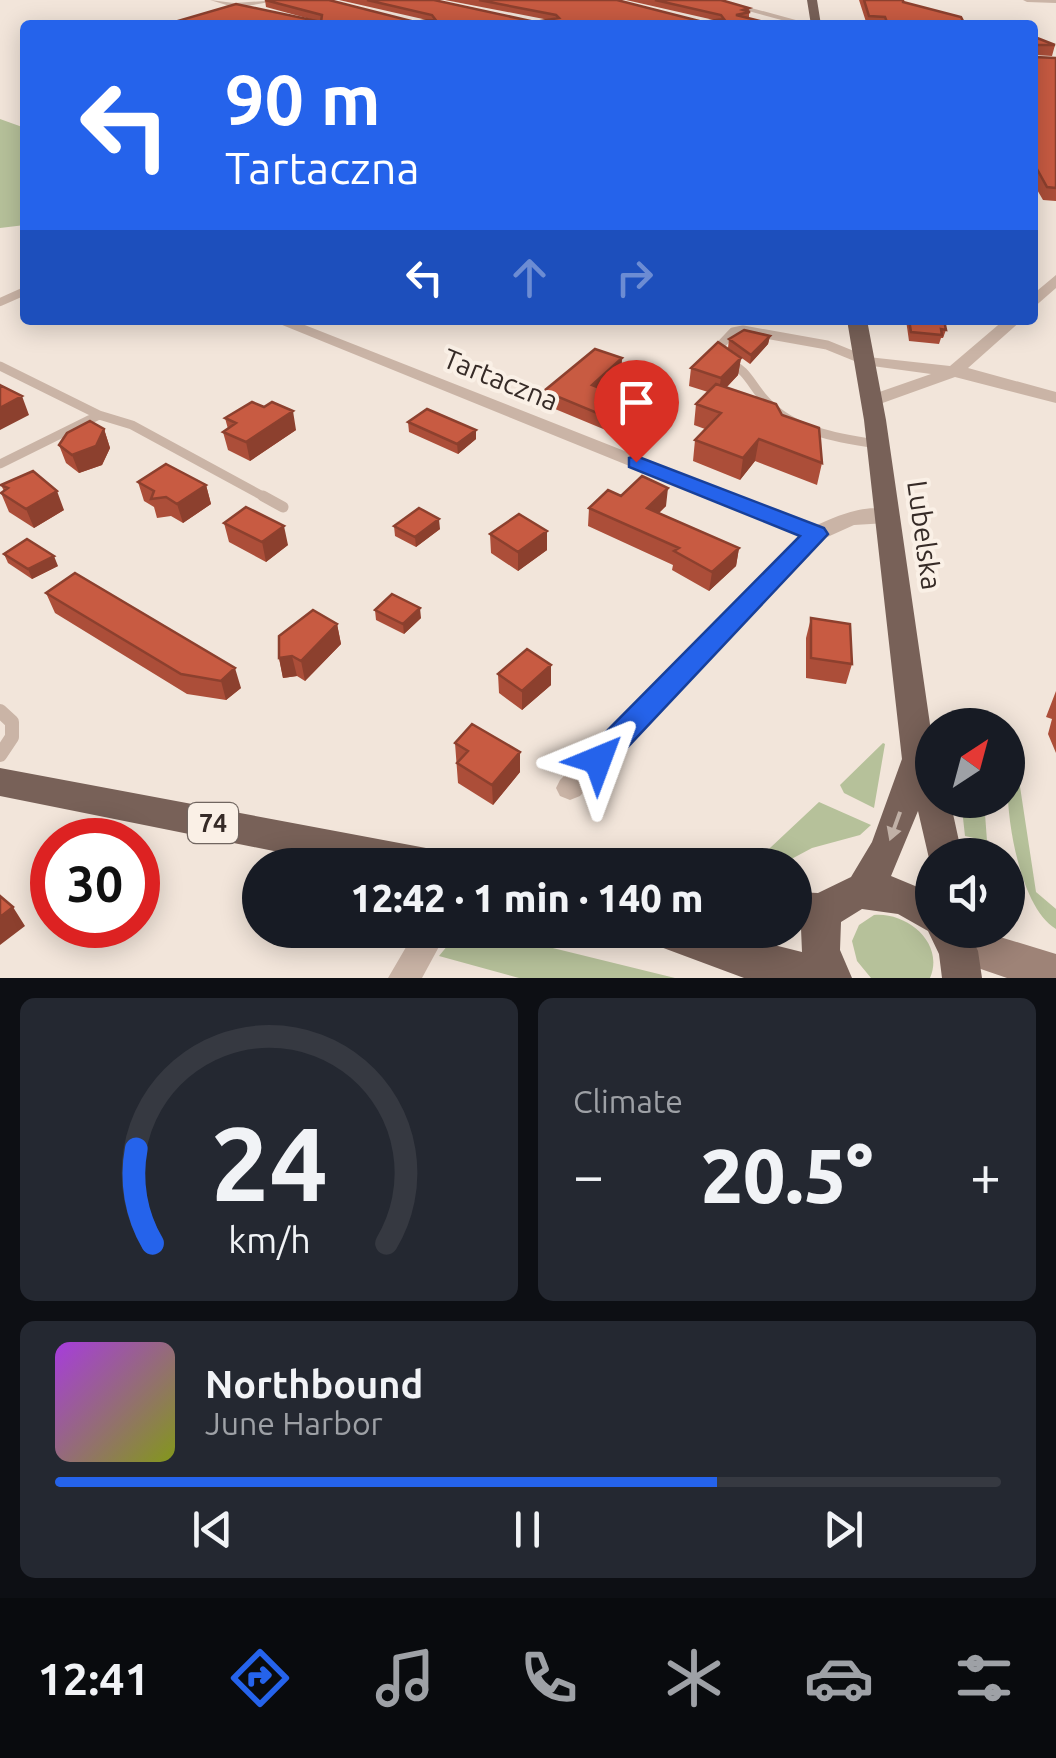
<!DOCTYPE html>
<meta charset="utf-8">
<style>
:root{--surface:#171b24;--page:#242831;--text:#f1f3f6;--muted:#9ea1a6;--line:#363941;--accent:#2563eb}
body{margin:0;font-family:Ubuntu,sans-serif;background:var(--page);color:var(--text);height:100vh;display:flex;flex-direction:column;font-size:38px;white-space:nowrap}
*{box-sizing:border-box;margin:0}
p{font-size:32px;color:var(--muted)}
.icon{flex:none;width:55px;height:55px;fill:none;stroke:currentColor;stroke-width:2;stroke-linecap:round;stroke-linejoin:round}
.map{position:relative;height:978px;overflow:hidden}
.side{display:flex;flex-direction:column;gap:20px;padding:20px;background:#0d0f14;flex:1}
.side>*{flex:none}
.guide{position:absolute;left:20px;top:20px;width:1018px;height:305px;border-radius:10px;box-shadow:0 5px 25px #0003;background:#2563eb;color:#fff;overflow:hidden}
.needle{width:65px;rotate:36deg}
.fabs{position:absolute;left:915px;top:708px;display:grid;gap:20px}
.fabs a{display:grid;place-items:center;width:110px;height:110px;border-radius:50%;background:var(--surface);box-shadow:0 5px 25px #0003;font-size:50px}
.speed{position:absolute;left:30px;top:818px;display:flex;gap:20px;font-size:50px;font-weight:700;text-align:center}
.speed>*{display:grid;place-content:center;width:130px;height:130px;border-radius:50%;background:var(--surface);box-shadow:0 5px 25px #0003;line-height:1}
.speed .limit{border:15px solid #d22;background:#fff;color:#111}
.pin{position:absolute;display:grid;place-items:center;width:85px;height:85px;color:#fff;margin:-102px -42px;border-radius:50% 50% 50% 0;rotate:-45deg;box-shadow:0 0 10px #0007}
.pin .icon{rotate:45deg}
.me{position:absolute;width:110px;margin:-55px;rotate:44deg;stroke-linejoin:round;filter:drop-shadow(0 0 8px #0008)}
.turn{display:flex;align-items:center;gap:35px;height:210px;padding:0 40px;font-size:45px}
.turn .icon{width:130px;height:130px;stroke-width:2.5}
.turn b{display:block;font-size:70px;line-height:85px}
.lanes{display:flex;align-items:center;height:95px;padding:0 40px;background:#0003;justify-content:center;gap:50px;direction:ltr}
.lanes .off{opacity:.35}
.big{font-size:75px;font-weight:800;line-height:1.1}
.side .card{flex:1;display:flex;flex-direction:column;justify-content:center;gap:15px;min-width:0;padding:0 35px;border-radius:15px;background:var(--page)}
.side .dial{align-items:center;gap:0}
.dial svg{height:260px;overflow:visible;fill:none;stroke:var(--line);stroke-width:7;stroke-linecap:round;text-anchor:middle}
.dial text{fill:var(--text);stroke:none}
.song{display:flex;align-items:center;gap:30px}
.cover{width:120px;height:120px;border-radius:15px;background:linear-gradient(135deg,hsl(280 70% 55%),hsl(70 70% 35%))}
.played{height:10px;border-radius:5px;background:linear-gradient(90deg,var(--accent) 70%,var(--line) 70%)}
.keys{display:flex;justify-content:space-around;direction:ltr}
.heat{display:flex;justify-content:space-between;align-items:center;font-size:55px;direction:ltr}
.side .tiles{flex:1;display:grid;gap:20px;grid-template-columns:1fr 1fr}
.card:last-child{grid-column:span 2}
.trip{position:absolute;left:242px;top:848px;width:570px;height:100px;border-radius:50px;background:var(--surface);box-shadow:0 5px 25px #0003;font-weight:800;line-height:100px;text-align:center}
.tab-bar{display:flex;height:160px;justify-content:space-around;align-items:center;background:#090b0e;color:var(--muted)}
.tab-bar .icon{width:70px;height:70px}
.tab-bar .on{color:var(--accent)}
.tab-bar b{font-size:45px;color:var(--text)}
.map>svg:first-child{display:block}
.green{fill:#b6c19a}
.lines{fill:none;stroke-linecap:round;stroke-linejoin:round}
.lane-far3{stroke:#cab4a6;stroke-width:8}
.lane-far2{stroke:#cab4a6;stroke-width:9}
.lane-far1{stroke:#cab4a6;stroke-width:11}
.lane{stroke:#cab4a6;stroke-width:14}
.street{fill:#cab4a6;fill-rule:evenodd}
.secondary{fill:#9e8377;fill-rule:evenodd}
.primary{fill:#786158;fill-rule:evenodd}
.wall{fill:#ac4e39}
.shaded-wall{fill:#8c402e}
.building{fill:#c85b42;stroke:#8c402e;stroke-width:2.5}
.oneway{fill:#c0b0a6}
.route{fill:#2563eb;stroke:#184099;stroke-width:2.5}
.labels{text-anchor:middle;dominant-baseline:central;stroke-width:8;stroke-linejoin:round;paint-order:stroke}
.shield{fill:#faf0e6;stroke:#716660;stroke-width:2.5}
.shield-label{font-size:25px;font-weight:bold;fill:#362b27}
.street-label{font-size:28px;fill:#362b27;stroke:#faf0e6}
</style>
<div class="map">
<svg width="1056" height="978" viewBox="0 0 1056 978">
<rect width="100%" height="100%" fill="#f2e5da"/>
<path class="green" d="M 0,119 L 25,128 L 25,225 L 0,228 Z
M 883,743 L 885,744 L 874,808 L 844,793 L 840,785 Z
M 1008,777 L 1019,780 L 1036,892 L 1056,909 L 1056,929 C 1019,907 1005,812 1008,777 Z
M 961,800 L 984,800 L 987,841 L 965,836 Z
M 819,802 L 871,825 L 860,835 L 812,848 L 782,864 L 752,865 Z
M 874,915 C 907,912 945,943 930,978 L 871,978 L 857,961 L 852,941 L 859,925 Z
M 469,930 L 480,930 L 675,978 L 519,978 L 439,956 L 457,934 Z"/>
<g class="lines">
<path class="lane-far3" d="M 0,302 L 25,291"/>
<path class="lane-far2" d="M 715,351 L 733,332 L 743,330 L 827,345 L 864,360
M 728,361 C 748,371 751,385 766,401 C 793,431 837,438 876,444
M 0,366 L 99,415 L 132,425 L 268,499
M 0,464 L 99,415"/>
<path class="lane-far1" d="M 263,496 L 283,507"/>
<path class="lane" d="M 0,711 L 12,722 L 12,737 L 0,755"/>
<path class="street" d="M 210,0 L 234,3 L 281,0 L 247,6 L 256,8 L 253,13 Z
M 708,0 L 722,0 L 814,25 L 800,25 Z
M 1023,0 L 1056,0 L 1056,3 L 1027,2 Z
M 1056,275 L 1056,288 L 1032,309 L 1032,295 Z
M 270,320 L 292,320 L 815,526 C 837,516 877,498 897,516 L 887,523 L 854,525 L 823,539 L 580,796 L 570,800 L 560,796 L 556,788 L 560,780 L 802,536 Z
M 1004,320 L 1022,320 L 968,368 L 1056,392 L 1056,403 L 955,377 L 877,405 L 871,406 L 862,401 L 865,397 L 931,374 L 865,365 L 857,360 L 859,356 L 950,366 Z
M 416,930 L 448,930 L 422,978 L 388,978 Z"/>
<path class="secondary" d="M 940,930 L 977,930 L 1056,954 L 1056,978 L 1007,978 L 940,955 L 935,942 Z"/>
<path class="primary" d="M 807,0 L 817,0 L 821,25 L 811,25 Z
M 847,320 L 867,320 L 886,420 L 932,738 L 932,800 L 950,800 L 962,855 L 932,855 L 931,867 L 918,811 L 891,876 L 932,893 L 932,930 L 968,930 L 978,951 L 982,978 L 942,978 L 939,954 L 928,931 L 898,914 L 862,909 L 841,922 L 840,950 L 852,978 L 744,978 L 650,943 L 645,930 L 714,930 L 802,952 L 801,928 L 795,928 L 795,892 L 818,893 L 851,877 L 872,842 L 902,759 L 864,420 Z
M 0,768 L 426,848 L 439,853 L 444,865 L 343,865 L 0,796 Z"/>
</g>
<path class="wall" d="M 265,0 L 415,22 L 427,20 L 339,0 L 434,0 L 535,22 L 549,20 L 445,0 L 617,0 L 703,22 L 714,20 L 626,0 L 721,0 L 749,8 L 749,18 L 776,25 L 182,25 L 181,20 L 321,22 L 266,7 Z
M 859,0 L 903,0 L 903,2 L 965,25 L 867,25 Z
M 1032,36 L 1055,45 L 1052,56 L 1035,55 L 1035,57 L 1056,58 L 1056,201 L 1043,200 L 1032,181 Z
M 906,320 L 944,320 L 946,330 L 943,338 L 941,338 L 939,344 L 909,341 Z
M 770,336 L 768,344 L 750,364 L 728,348 L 729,339 Z
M 622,358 L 621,371 L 601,389 L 658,424 L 637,443 L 543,404 L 544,391 Z
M 741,358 L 738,375 L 727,387 L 782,415 L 822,463 L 817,485 L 755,461 L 740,480 L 693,461 L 695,440 L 705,429 L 694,425 L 696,404 L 708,392 L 689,386 L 691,368 Z
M 264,407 L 296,430 L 250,461 L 228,450 L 223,432 L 228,429 L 225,418 Z
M 408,422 L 476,439 L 458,454 L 409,432 Z
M 104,429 L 110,448 L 102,465 L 79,473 L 66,463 L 59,445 Z
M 138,482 L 206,485 L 211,504 L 183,523 L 171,516 L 157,518 L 154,507 L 144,501 Z
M 1,485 L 64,510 L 34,528 L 9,512 L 1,493 L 4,491 Z
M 621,496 L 666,506 L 659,513 L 739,548 L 736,566 L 709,591 L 672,570 L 673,565 L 588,526 L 589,508 Z
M 224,523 L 288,545 L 266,562 L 229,542 Z
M 394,526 L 440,529 L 416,547 L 395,536 Z
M 490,534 L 547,550 L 518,571 L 491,553 Z
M 4,554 L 58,566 L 32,579 L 8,563 Z
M 46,593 L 241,688 L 226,700 L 187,694 L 55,613 Z
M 375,610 L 421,618 L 404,634 L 376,620 Z
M 811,618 L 852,664 L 846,684 L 806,678 L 806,638 Z
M 337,624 L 341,644 L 305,681 L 297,676 L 283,678 L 279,658 Z
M 498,674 L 551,685 L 522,710 L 499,693 Z
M 1056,691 L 1056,753 L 1048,734 L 1052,719 L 1046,717 Z
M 455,743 L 520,752 L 520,772 L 493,805 L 458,783 Z"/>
<path class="shaded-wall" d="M 770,336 L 768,344 L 750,364 L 751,355 Z
M 622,358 L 621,371 L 591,398 L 592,385 Z
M 741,358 L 738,375 L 718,396 L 721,378 Z
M 22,396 L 29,415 L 0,430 L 0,408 Z
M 293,411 L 296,430 L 250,461 L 246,442 Z
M 659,411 L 658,424 L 637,443 L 638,430 Z
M 104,429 L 110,448 L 102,465 L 79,473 L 72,455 Z
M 476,430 L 476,439 L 458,454 L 457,444 Z
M 759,439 L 755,461 L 740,480 L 743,458 Z
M 206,485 L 211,504 L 183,523 L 177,504 Z
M 668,488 L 666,506 L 645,526 L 647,508 Z
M 57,491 L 64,510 L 34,528 L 26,509 Z
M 439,519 L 440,529 L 416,547 L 415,537 Z
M 284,526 L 288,545 L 266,562 L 262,542 Z
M 547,531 L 547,550 L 518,571 L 518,552 Z
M 739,548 L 736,566 L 709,591 L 712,572 Z
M 54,556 L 58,566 L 32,579 L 28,569 Z
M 420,608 L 421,618 L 404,634 L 403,624 Z
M 337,624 L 341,644 L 305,681 L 301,661 Z
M 292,656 L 297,676 L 283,678 L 279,658 Z
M 551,665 L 551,685 L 522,710 L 522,691 Z
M 235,668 L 241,688 L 226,700 L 221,681 Z
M 520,752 L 520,772 L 493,805 L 492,785 Z
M 13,907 L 25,926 L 0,945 L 0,917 Z"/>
<path class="building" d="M 265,0 L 329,0 L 415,22 L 435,19 L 432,15 L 367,0 L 434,0 L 535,22 L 559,18 L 556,15 L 479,0 L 617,0 L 703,22 L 724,19 L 721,15 L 655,0 L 721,0 L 749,8 L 743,10 L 750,12 L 736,15 L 776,25 L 203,25 L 181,20 L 236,4 L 321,22 L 322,15 Z
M 864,0 L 903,0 L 903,2 L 961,17 L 965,25 L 888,25 L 885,17 L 869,16 Z
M 1032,36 L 1055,45 L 1033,45 L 1035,57 L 1056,58 L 1056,188 L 1047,187 L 1032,160 Z
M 909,320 L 944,320 L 946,330 L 941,329 L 942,335 L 911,332 Z
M 744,330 L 770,336 L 751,355 L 729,339 Z
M 718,342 L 741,358 L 721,378 L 691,368 Z
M 595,349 L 622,358 L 592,385 L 659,411 L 638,430 L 544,391 Z
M 716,384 L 776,404 L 782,415 L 819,428 L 822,463 L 759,439 L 743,458 L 695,440 L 721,413 L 696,404 Z
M 0,385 L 22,396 L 0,408 Z
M 252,402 L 264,407 L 272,402 L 293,411 L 246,442 L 223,432 L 236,423 L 225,418 Z
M 427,409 L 476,430 L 457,444 L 408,422 Z
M 90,421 L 104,429 L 96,446 L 72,455 L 59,445 L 67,433 Z
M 166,464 L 206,485 L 177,504 L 166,497 L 151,499 L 154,491 L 138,482 Z
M 33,471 L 57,491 L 26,509 L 1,493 L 8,488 L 1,485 Z
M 642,476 L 668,488 L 647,508 L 739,548 L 712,572 L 674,551 L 679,548 L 589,508 L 608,490 L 621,496 Z
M 246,507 L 284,526 L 262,542 L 224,523 Z
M 419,508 L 439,519 L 415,537 L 394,526 Z
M 519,514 L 547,531 L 518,552 L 490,534 Z
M 27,539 L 54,556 L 28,569 L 4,554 Z
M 75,573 L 235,668 L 221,681 L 181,674 L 46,593 Z
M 392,594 L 420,608 L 403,624 L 375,610 Z
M 313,610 L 337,624 L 301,661 L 292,656 L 279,658 L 279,636 Z
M 811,618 L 850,624 L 852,664 L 811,658 Z
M 527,649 L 551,665 L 522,691 L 498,674 Z
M 472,724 L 520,752 L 492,785 L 457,763 L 468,751 L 455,743 Z
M 0,896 L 13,907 L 0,917 Z"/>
<defs><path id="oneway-solid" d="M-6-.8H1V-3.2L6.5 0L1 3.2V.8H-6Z" transform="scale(2.5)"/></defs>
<use class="oneway" href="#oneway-solid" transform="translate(895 826) rotate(110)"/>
<path class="route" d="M 636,456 L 824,528 L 828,534 L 608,768 L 598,772 L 587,768 L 582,760 L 587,751 L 800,536 L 629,467 L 629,458 Z"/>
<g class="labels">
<rect class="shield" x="188" y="803" width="50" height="40" rx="8"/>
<g class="shield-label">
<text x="213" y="823">74</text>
</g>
<g class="street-label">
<text transform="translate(501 379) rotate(22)">Tartaczna</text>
<text transform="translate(925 535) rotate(82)">Lubelska</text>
</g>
</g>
</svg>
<div class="fabs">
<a><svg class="needle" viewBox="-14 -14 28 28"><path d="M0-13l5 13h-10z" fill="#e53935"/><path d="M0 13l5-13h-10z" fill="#9ea1a6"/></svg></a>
<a><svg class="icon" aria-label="sound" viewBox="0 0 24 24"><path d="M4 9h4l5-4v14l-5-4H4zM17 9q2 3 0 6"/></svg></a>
</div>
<div class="speed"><div class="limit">30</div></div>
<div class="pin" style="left:636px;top:462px;background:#d93025"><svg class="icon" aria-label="arrive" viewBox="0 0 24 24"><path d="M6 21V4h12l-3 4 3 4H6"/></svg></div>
<svg class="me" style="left:598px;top:760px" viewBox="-20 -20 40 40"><path d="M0-17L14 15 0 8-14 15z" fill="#2563eb" stroke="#fff" stroke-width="4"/></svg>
<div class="trip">12:42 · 1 min · 140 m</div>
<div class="guide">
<div class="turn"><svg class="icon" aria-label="left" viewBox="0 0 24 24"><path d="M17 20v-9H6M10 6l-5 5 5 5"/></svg><div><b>90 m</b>Tartaczna</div></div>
<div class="lanes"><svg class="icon" aria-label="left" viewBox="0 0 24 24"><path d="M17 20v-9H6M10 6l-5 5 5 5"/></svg><svg class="icon off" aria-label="ahead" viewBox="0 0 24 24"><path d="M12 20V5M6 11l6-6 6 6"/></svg><svg class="icon off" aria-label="right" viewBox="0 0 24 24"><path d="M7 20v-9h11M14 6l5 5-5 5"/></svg></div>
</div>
</div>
<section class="side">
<div class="tiles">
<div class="card dial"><svg viewBox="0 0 100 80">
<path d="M14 69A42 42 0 1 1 86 69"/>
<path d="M14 69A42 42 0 0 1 9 40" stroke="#2563eb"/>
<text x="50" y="56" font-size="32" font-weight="700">24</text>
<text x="50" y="72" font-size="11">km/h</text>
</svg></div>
<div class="card"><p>Climate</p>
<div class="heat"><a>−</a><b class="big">20.5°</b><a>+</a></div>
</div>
<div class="card">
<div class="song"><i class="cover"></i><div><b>Northbound</b><p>June Harbor</p></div></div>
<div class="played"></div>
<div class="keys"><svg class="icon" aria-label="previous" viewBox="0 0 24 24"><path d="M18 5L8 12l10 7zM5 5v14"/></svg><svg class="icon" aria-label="pause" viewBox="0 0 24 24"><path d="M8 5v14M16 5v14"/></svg><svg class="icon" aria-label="next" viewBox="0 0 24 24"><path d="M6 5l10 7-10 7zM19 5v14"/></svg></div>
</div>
</div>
</section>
<nav class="tab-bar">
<b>12:41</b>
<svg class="icon on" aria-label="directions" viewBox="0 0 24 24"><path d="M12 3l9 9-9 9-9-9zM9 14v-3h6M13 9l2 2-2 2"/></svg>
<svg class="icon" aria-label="music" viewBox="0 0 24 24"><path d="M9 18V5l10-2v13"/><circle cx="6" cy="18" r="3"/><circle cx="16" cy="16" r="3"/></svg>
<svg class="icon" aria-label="phone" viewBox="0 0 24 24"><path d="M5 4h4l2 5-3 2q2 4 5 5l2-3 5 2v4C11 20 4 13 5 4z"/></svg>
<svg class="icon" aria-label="climate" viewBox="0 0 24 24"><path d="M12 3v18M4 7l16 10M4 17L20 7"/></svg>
<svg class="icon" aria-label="car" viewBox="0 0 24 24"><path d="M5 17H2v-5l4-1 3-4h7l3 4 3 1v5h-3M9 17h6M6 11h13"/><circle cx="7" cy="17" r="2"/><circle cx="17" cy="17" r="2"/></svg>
<svg class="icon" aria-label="filters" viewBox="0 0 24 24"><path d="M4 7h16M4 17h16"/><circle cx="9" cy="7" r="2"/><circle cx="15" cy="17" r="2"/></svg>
</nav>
